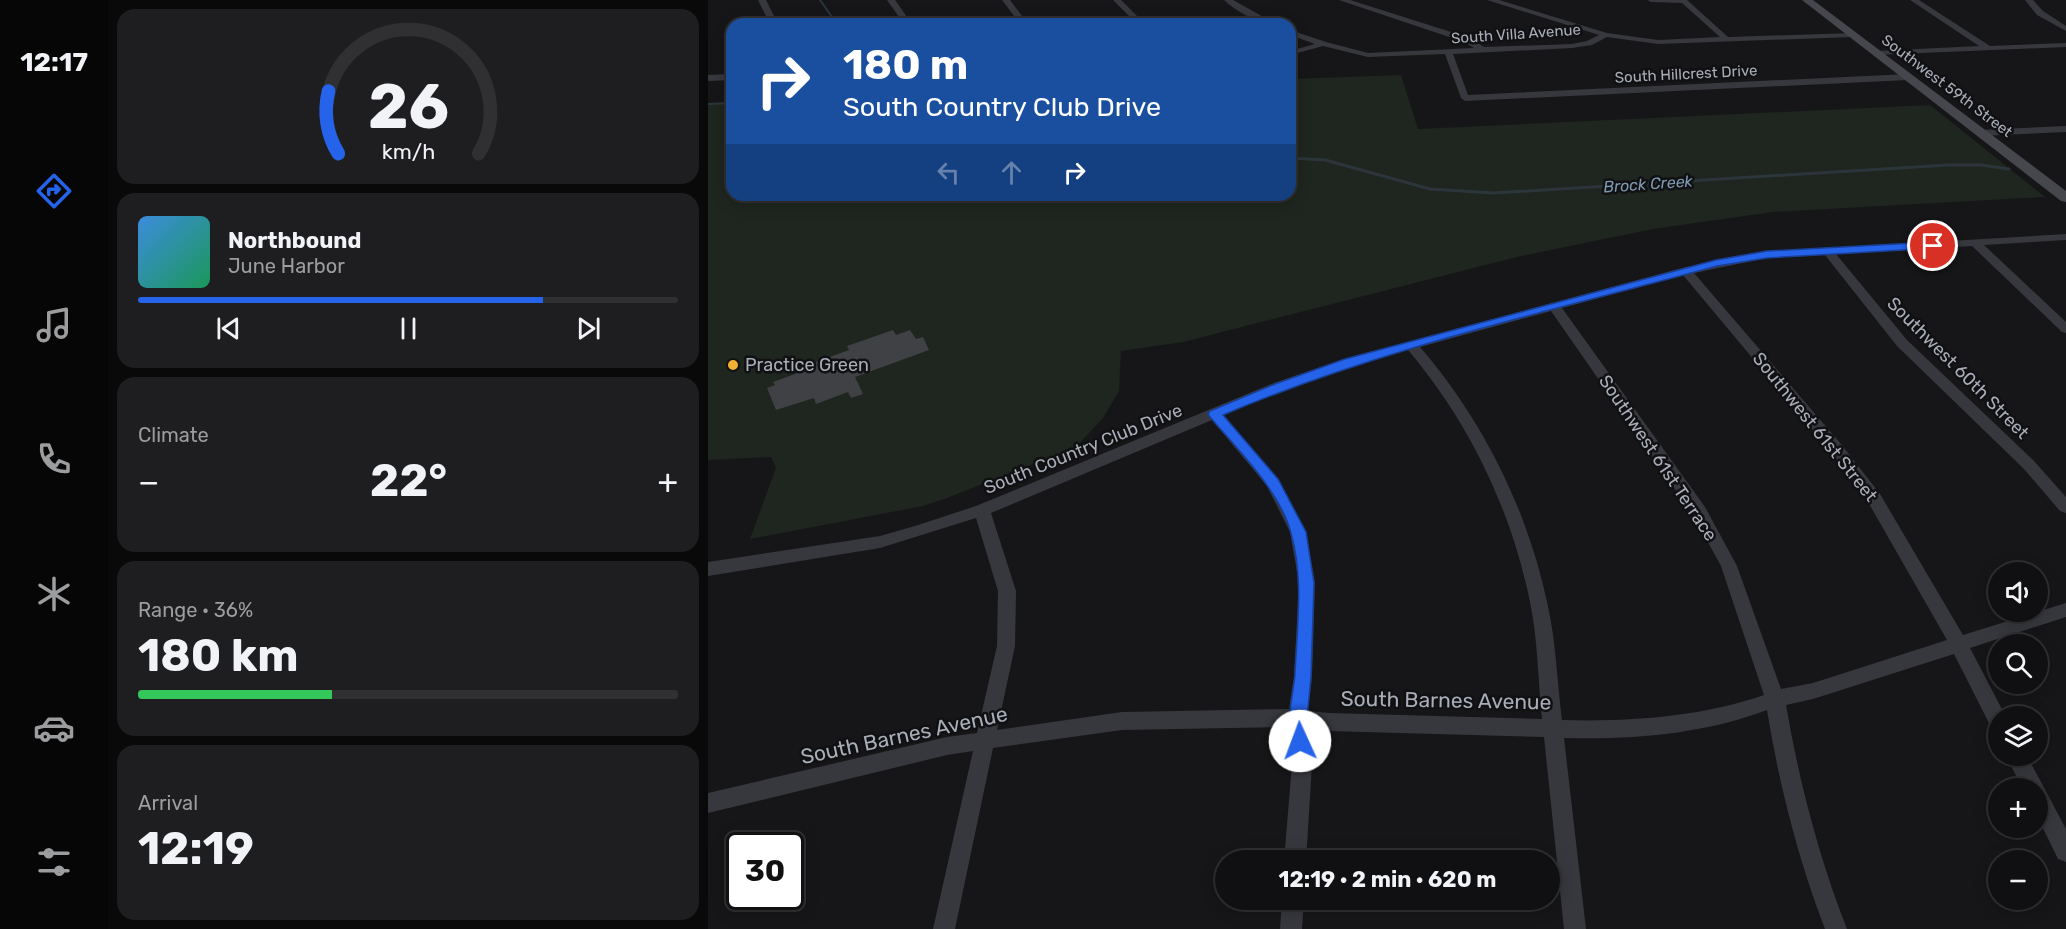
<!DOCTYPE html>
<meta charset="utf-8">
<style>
:root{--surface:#101012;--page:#1e1e20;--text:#f1f3f6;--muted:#9c9d9f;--line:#303032;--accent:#2563eb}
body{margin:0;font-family:Rubik,sans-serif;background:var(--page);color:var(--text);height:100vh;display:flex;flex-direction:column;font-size:22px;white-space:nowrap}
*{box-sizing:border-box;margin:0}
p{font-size:20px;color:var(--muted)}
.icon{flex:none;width:33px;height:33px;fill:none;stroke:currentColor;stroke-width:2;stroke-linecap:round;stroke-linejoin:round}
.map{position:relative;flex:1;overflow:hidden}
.drawer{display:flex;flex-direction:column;gap:9px;padding:9px;background:#09090a;width:600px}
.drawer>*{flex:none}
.hud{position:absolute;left:18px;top:18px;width:570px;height:183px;border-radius:18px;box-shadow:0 3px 15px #0003,0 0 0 2px var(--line);background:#1a4fa0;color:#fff;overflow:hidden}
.controls{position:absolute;left:1280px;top:562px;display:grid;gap:12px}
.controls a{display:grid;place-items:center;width:60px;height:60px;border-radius:50%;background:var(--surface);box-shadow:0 3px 15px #0003,0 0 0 2px var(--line);font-size:30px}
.speed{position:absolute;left:18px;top:832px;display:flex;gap:12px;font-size:30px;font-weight:700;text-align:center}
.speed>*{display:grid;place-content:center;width:78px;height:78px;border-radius:50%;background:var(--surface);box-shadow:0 3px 15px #0003,0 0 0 2px var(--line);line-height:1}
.speed .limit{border:3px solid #111;border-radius:9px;background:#fff;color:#111}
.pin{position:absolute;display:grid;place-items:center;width:51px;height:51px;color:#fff;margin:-26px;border:3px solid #fff;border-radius:50%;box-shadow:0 2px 6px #0007}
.me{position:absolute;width:66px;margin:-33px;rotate:358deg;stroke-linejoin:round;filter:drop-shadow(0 0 4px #0008)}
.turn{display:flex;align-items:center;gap:21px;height:126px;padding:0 18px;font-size:27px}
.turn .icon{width:78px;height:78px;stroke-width:2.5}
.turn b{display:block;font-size:42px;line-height:51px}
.lanes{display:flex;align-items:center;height:57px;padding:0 18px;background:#0003;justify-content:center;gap:30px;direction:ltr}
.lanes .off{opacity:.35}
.big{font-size:45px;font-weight:700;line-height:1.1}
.drawer .card{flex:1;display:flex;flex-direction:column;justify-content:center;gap:9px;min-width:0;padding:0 21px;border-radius:18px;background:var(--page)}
.drawer .dial{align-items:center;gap:0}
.dial svg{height:156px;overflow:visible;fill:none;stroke:var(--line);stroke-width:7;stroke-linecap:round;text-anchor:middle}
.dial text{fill:var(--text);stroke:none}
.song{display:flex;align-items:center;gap:18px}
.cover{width:72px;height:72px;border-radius:9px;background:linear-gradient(135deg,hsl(210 70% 55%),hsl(150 70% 35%))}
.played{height:6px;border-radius:3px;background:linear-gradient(90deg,var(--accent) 75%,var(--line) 75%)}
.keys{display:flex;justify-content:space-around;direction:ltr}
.heat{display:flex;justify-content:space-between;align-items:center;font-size:33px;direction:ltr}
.charge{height:9px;border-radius:4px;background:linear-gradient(90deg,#34c759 36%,var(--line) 0)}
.trip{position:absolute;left:507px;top:850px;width:345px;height:60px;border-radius:30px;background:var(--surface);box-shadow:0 3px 15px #0003,0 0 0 2px var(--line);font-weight:700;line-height:60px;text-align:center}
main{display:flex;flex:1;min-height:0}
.dock{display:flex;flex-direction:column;width:108px;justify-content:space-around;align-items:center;background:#060607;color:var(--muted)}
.dock .icon{width:42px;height:42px}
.dock .selected{color:var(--accent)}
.dock b{font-size:27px;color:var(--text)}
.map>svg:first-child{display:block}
.green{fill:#1e261f}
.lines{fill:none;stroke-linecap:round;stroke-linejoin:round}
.stream-far1{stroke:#2c353c;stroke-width:2}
.stream{stroke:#2c353c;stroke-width:3}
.building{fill:#404145}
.minor{fill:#37383d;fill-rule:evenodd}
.tertiary{fill:#37383d;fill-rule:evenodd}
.secondary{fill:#45474d;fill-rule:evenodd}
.route{fill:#2563eb;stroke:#184099;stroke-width:1.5}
.poi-dot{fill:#f2b134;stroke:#111113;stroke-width:2}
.labels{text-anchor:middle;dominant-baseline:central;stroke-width:5;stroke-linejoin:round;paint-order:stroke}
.far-street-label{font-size:15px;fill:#a8adb8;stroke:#111113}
.far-water-label{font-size:16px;font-style:italic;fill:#7f9bb3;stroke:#111113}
.poi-label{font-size:18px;fill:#a8adb8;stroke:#111113;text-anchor:start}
.street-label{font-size:18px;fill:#a8adb8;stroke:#111113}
.near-street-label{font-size:21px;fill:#a8adb8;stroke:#111113}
</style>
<main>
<nav class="dock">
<b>12:17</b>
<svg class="icon selected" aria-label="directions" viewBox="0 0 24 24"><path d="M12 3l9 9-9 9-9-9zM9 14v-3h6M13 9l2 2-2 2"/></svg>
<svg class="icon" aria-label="music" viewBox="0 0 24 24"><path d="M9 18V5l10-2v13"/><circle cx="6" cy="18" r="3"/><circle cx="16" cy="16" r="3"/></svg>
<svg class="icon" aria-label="phone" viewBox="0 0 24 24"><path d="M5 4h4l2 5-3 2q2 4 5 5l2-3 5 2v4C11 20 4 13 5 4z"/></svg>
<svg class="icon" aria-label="climate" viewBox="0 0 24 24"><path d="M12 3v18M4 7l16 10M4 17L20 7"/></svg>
<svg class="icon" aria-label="car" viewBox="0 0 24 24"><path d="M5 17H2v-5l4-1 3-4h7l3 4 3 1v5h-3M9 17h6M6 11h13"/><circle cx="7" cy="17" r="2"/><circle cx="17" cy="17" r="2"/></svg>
<svg class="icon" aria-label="filters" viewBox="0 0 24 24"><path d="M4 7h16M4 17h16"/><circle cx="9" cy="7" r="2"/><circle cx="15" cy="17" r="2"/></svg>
</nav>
<section class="drawer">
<div class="card dial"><svg viewBox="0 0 100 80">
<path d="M14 69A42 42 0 1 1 86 69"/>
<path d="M14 69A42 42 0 0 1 9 37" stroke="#2563eb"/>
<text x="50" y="56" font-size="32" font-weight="700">26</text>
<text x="50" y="72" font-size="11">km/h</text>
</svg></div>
<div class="card">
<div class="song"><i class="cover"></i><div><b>Northbound</b><p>June Harbor</p></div></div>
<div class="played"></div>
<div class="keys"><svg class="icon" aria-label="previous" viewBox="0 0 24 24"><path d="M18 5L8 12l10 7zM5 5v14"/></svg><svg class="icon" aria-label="pause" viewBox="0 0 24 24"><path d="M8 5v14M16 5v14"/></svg><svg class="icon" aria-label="next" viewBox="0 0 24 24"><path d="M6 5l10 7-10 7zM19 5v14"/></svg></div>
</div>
<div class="card"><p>Climate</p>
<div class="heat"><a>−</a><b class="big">22°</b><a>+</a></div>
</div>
<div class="card"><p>Range · 36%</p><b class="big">180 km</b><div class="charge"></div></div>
<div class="card"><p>Arrival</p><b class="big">12:19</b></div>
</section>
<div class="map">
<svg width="1358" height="929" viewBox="0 0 1358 929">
<rect width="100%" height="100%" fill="#161618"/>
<path class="green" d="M 693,75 L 710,129 L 1222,105 L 1337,197 L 1065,212 L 945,229 L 813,256 L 475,342 L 413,351 L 411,391 L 395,418 L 368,447 L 239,498 L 215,506 L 42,539 L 68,468 L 63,457 L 0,460 L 0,103 L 24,102 L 24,195 L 582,195 L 582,79 Z"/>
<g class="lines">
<path class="stream-far1" d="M 112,0 L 129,24
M 0,104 L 24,103"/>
<path class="stream" d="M 582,158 L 617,160 L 722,189 L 786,193 L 1240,165 L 1273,165 L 1301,169"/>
</g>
<path class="building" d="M 185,330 L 188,335 L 202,330 L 208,339 L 215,337 L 221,350 L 147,377 L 155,394 L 143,398 L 140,392 L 108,404 L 106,398 L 68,410 L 59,388 L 67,385 L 65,382 L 101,369 L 99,365 L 141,350 L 139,346 Z"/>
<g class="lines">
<path class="minor" d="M 50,0 L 58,0 L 70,24 L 62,24 Z
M 179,0 L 187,0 L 204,24 L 196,24 Z
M 294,0 L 302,0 L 320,24 L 312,24 Z
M 405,0 L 413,0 L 437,24 L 429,24 Z
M 516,0 L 525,0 L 568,24 C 550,24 529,12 516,0 Z
M 631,0 L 642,0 L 762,38 L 776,47 L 864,44 L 879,41 L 891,35 L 779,0 L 791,0 L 899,33 L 950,40 L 1012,37 L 974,3 L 943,2 L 939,0 L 979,0 L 1020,37 L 1145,33 L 1149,35 L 1145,37 L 950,44 L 899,37 L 884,45 L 864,48 L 745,54 L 760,95 L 1200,74 L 1204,77 L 1200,80 L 757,101 L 753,98 L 737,54 L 660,57 L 615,46 L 582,55 L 582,51 L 607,44 L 582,35 L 582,30 L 618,42 L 660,53 L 766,48 L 756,42 Z
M 1202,0 L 1211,0 L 1282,46 L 1358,43 L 1358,47 L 1166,55 L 1165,53 L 1169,51 L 1271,46 Z
M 1317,0 L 1325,0 L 1335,11 L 1358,26 L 1358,31 L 1329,15 Z
M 24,74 L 24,80 L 0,81 L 0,75 Z
M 1358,234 L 1358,240 L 1276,245 L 1358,322 L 1358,333 L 1354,332 L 1264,246 L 1128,254 L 1199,340 L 1326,461 L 1358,497 L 1358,513 L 1352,511 L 1316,469 L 1189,346 L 1117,255 L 1059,258 L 986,273 L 1133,444 L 1172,494 L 1255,635 L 1358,603 L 1358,617 L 1262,648 L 1298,717 L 1290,717 L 1290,730 L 1283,727 L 1246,654 L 1105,699 L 1078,705 C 1091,781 1111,858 1139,929 L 1117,929 C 1090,859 1071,784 1059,710 C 996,734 923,740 856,738 L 878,929 L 856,929 L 836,737 L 621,731 L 601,728 L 604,764 L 598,861 L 576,861 L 584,764 L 581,727 L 414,730 L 285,748 L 247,929 L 225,929 L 265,751 L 239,755 L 0,813 L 0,793 L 239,737 L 269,733 L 289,646 L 290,591 L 268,518 L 172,548 L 0,576 L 0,562 L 172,536 L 207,526 L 268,506 L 566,383 L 636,359 L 978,267 L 1059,252 ZM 975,275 L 1123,452 L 1160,502 L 1239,640 L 1105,683 L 1073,689 L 1029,566 L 997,507 L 854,308 ZM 843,311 L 985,515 L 1013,566 L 1056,695 C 993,717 920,722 854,720 C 849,681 848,640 839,602 C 819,508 774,419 712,347 ZM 700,350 C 761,422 803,509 822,602 C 830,640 830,681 834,719 L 621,713 L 600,711 L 604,677 L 607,583 L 598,532 L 570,479 L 515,415 C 576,389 637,367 700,350 ZM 504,420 L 559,486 L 582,532 L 591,583 L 586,677 L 581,709 L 414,712 L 289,730 L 307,646 L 308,591 L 283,513 Z
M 1298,756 L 1319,756 L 1358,829 L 1358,862 L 1350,859 L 1329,816 L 1329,789 L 1315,789 Z
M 574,900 L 596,900 L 594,929 L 572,929 Z"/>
<path class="tertiary" d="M 1358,126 L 1358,132 L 1272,136 L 1266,133 L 1272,130 Z"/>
<path class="secondary" d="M 1094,0 L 1105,0 L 1358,191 L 1358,202 L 1353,201 Z"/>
</g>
<path class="route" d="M 1225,242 L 1229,243 L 1229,248 L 1059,258 L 1009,266 C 844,311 673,348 515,415 L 570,479 L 598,532 L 606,583 L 603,677 L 599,718 L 601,741 L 598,747 L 592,749 L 586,747 C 576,725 585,698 587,674 C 589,628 596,578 583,533 C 572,491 530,450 502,417 L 500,414 L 502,411 L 567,384 L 637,359 L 1008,260 L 1059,251 Z"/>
<circle class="poi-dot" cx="25" cy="365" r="6"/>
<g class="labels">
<g class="far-street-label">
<text transform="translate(808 34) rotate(-4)">South Villa Avenue</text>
<text transform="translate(978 74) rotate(-3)">South Hillcrest Drive</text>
<text transform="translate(1239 86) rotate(37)">Southwest 59th Street</text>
</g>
<g class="far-water-label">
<text transform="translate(940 184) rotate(-4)">Brock Creek</text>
</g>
<g class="poi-label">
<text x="37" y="365">Practice Green</text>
</g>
<g class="street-label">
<text transform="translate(1250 368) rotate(45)">Southwest 60th Street</text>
<text transform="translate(1107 427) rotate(51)">Southwest 61st Street</text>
<text transform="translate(375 449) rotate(-22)">South Country Club Drive</text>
<text transform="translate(950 458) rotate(56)">Southwest 61st Terrace</text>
</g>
<g class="near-street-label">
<text transform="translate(738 700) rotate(1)">South Barnes Avenue</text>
<text transform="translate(196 735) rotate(-12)">South Barnes Avenue</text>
</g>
</g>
</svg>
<div class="controls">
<a><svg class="icon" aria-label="sound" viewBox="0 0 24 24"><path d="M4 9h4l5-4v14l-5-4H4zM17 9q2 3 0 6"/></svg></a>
<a><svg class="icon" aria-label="search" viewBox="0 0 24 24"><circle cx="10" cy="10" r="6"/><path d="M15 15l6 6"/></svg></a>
<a><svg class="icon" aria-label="layers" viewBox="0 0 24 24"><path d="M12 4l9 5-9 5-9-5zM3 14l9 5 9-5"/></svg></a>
<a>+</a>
<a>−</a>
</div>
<div class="speed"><div class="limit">30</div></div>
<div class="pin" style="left:1225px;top:246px;background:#d93025"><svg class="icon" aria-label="arrive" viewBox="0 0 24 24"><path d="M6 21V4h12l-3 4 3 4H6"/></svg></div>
<svg class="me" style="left:592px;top:741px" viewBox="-20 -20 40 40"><circle r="19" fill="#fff"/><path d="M0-13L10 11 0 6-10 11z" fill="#2563eb"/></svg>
<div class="trip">12:19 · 2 min · 620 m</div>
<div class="hud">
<div class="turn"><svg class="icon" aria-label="right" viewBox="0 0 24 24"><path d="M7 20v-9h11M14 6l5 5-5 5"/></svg><div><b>180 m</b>South Country Club Drive</div></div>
<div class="lanes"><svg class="icon off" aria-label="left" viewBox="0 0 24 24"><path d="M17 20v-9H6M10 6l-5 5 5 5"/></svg><svg class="icon off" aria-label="ahead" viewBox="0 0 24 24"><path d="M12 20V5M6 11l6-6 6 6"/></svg><svg class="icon" aria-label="right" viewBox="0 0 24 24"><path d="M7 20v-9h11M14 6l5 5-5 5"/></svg></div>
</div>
</div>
</main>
